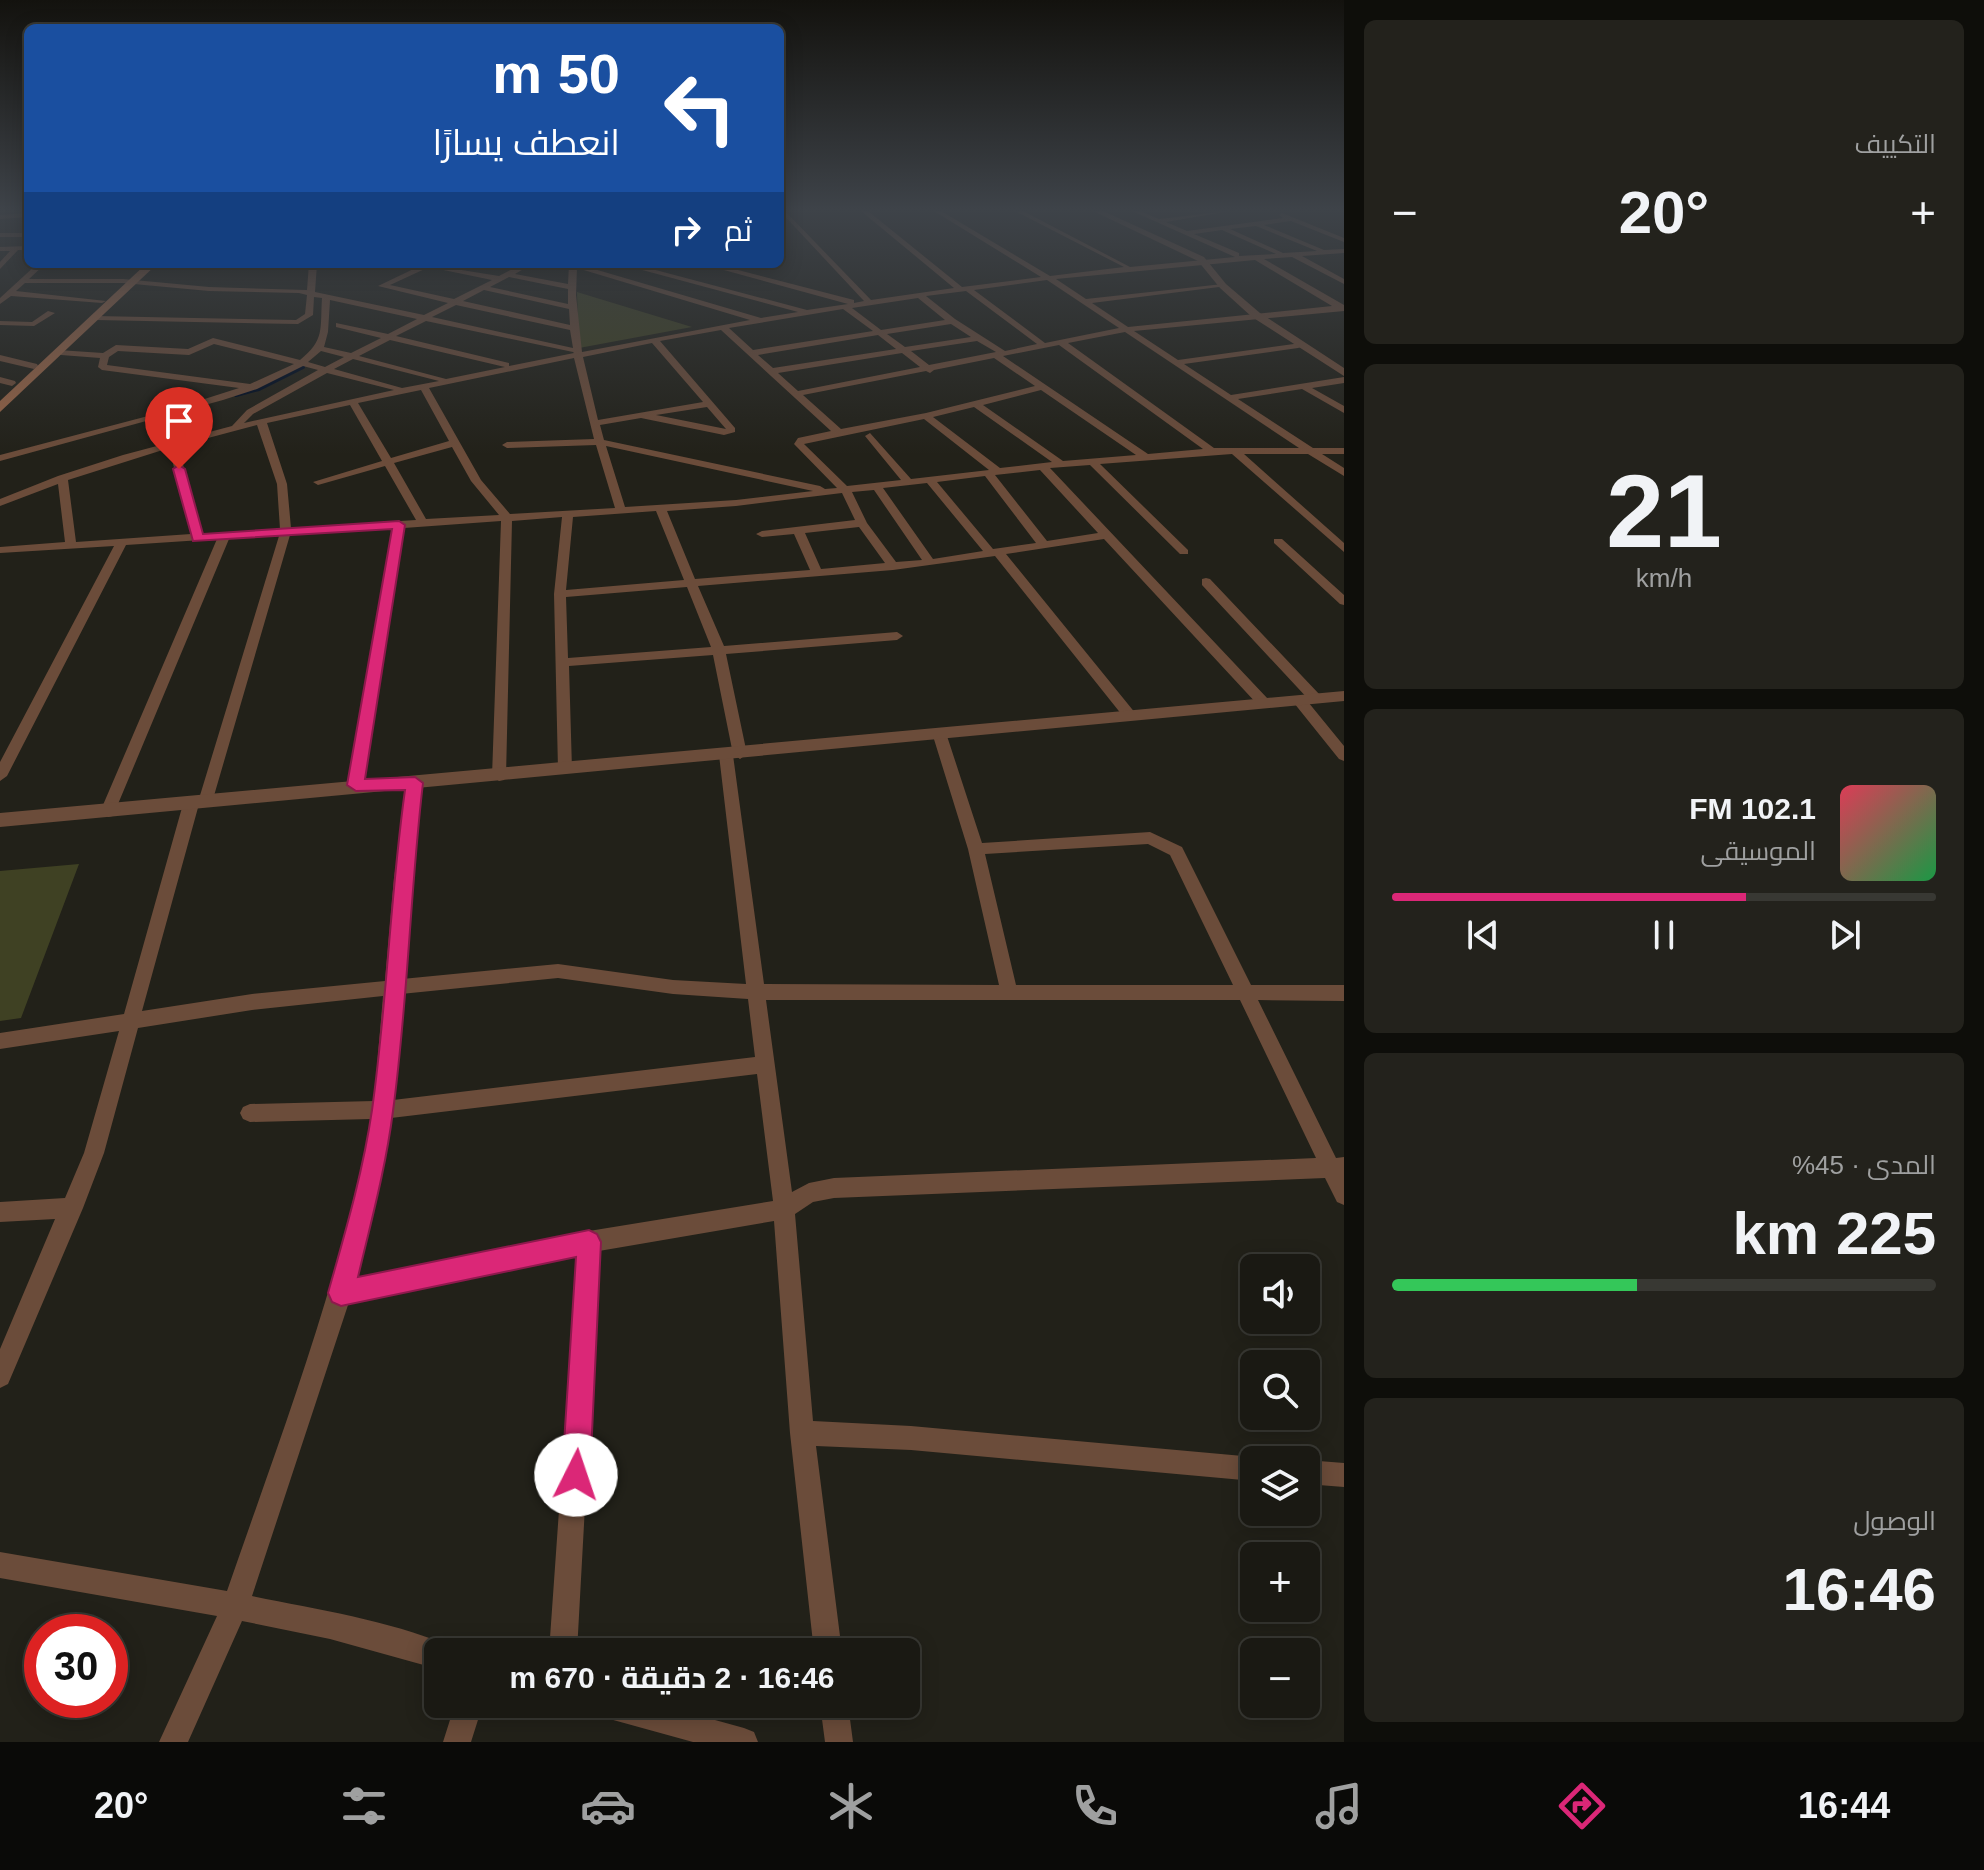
<!DOCTYPE html>
<html lang="ar">
<meta charset="utf-8">
<style>
:root{--surface:#1a1913;--page:#23221c;--text:#f1f3f6;--muted:#9fa0a0;--line:#383833;--accent:#db2777}
body{margin:0;font-family:Arial,Cairo,sans-serif;background:var(--page);color:var(--text);direction:rtl;height:100vh;display:flex;flex-direction:column;font-size:30px;white-space:nowrap}
*{box-sizing:border-box;margin:0}
p{font-size:26px;color:var(--muted)}
.icon{flex:none;width:44px;height:44px;fill:none;stroke:currentColor;stroke-width:2;stroke-linecap:round;stroke-linejoin:round}
.map{position:relative;flex:1;overflow:hidden;direction:ltr}
.details{display:flex;flex-direction:column;gap:20px;padding:20px;background:#0e0e0a;width:640px}
.details>*{flex:none}
.hud{position:absolute;left:24px;top:24px;width:760px;height:244px;border-radius:12px;box-shadow:0 4px 20px #0003,0 0 0 2px var(--line);direction:rtl;background:#1a4fa0;color:#fff;overflow:hidden}
.controls{position:absolute;left:1240px;top:1254px;display:grid;gap:16px}
.controls a{display:grid;place-items:center;width:80px;height:80px;border-radius:12px;background:var(--surface);box-shadow:0 4px 20px #0003,0 0 0 2px var(--line);font-size:40px}
.speed{position:absolute;left:24px;top:1614px;display:flex;gap:16px;font-size:40px;font-weight:700;text-align:center}
.speed>*{display:grid;place-content:center;width:104px;height:104px;border-radius:50%;background:var(--surface);box-shadow:0 4px 20px #0003,0 0 0 2px var(--line);line-height:1}
.speed .limit{border:12px solid #d22;background:#fff;color:#111}
.pin{position:absolute;display:grid;place-items:center;width:68px;height:68px;color:#fff;margin:-82px -34px;border-radius:50% 50% 50% 0;rotate:-45deg;box-shadow:0 0 8px #0007}
.pin .icon{rotate:45deg}
.me{position:absolute;width:88px;margin:-44px;rotate:4deg;stroke-linejoin:round;filter:drop-shadow(0 0 6px #0008)}
.turn{display:flex;align-items:center;gap:28px;height:168px;padding:0 32px;font-size:36px}
.turn .icon{width:104px;height:104px;stroke-width:2.5}
.turn b{display:block;font-size:56px;line-height:68px}
.then{display:flex;align-items:center;height:76px;padding:0 32px;background:#0003;gap:16px;font-size:30px}
.big{font-size:60px;font-weight:700;line-height:1.1}
.details .tile{flex:1;display:flex;flex-direction:column;justify-content:center;gap:12px;min-width:0;padding:0 28px;border-radius:12px;background:var(--page)}
.details .dial{align-items:center;gap:0}
.dial b{font-size:104px;line-height:1}
.song{display:flex;align-items:center;gap:24px}
.cover{width:96px;height:96px;border-radius:12px;background:linear-gradient(135deg,hsl(350 70% 55%),hsl(140 70% 35%))}
.played{height:8px;border-radius:4px;background:linear-gradient(90deg,var(--accent) 65%,var(--line) 65%)}
.keys{display:flex;justify-content:space-around;direction:ltr}
.heat{display:flex;justify-content:space-between;align-items:center;font-size:44px;direction:ltr}
.charge{height:12px;border-radius:6px;background:linear-gradient(90deg,#34c759 45%,var(--line) 0)}
.trip{position:absolute;left:424px;top:1638px;width:496px;height:80px;border-radius:12px;background:var(--surface);box-shadow:0 4px 20px #0003,0 0 0 2px var(--line);font-weight:700;line-height:80px;text-align:center;direction:rtl}
.tab-bar{display:flex;height:128px;justify-content:space-around;align-items:center;background:#0a0a08;color:var(--muted)}
.tab-bar .icon{width:56px;height:56px}
.tab-bar .on{color:var(--accent)}
.tab-bar b{font-size:36px;color:var(--text)}
main{display:flex;flex:1;min-height:0}
.map>svg:first-child{display:block}
.green{fill:#3f4123}
.lines{fill:none;stroke-linecap:round;stroke-linejoin:round}
.stream{stroke:#000d22;stroke-width:4}
.minor{fill:#6b4c3a;fill-rule:evenodd}
.tertiary{fill:#6b4c3a;fill-rule:evenodd}
.secondary{fill:#956346;fill-rule:evenodd}
.route{fill:#db2777;stroke:#8e194d;stroke-width:2}
</style>
<main>
<section class="details">
<div class="tile"><p>التكييف</p>
<div class="heat"><a>−</a><b class="big">20°</b><a>+</a></div>
</div>
<div class="tile dial"><b>21</b><p>km/h</p></div>
<div class="tile">
<div class="song"><i class="cover"></i><div><b>102.1 FM</b><p>الموسيقى</p></div></div>
<div class="played"></div>
<div class="keys"><svg class="icon" aria-label="previous" viewBox="0 0 24 24"><path d="M18 5L8 12l10 7zM5 5v14"/></svg><svg class="icon" aria-label="pause" viewBox="0 0 24 24"><path d="M8 5v14M16 5v14"/></svg><svg class="icon" aria-label="next" viewBox="0 0 24 24"><path d="M6 5l10 7-10 7zM19 5v14"/></svg></div>
</div>
<div class="tile"><p>المدى · 45%</p><b class="big">225 km</b><div class="charge"></div></div>
<div class="tile"><p>الوصول</p><b class="big">16:46</b></div>
</section>
<div class="map">
<svg width="1344" height="1742" viewBox="0 0 1344 1742">
<rect width="100%" height="100%" fill="#222119"/>
<path class="green" d="M 577,292 L 692,327 L 579,348 Z
M 79,864 L 21,1018 L 0,1021 L 0,871 Z"/>
<g class="lines">
<path class="stream" d="M 236,395 L 259,389 L 303,367"/>
<path class="minor" d="M 780,211 L 785,211 L 871,300 L 954,288 L 861,211 L 868,211 L 962,287 L 1041,277 L 934,211 L 941,211 L 1050,276 L 1124,267 L 1015,211 L 1023,211 L 1130,267 L 1235,257 L 1132,211 L 1140,211 L 1159,219 L 1230,211 L 1166,222 L 1187,231 L 1283,218 L 1279,215 L 1282,213 L 1344,238 L 1344,242 L 1291,221 L 1264,225 L 1324,250 L 1344,249 L 1344,253 L 1302,256 L 1344,279 L 1344,284 L 1292,257 L 1264,259 L 1344,305 L 1344,311 L 1134,331 L 1178,360 L 1301,343 L 1301,347 L 1298,348 L 1184,364 L 1231,395 L 1344,377 L 1344,383 L 1312,388 L 1344,406 L 1344,413 L 1302,389 L 1238,399 L 1313,448 L 1344,448 L 1344,454 L 1322,454 L 1344,468 L 1344,476 L 1308,454 L 1244,454 L 1344,543 L 1344,552 L 1232,454 L 1100,464 L 1188,550 L 1188,554 L 1180,554 L 1090,465 L 1050,468 L 1268,699 L 1268,705 L 1258,705 L 1104,539 L 1006,554 L 1136,714 L 1138,717 L 1136,720 L 1126,720 L 995,556 L 893,570 L 698,586 L 724,646 L 897,632 L 903,636 L 897,640 L 726,654 L 747,754 L 740,759 L 733,754 L 713,655 L 569,666 L 572,769 L 565,774 L 558,769 L 554,594 L 562,517 L 512,521 L 506,776 L 504,780 L 499,781 L 492,776 L 501,521 L 404,528 L 361,789 L 351,789 L 349,785 L 393,528 L 290,535 L 211,806 L 206,807 L 198,802 L 279,536 L 229,539 L 113,816 L 108,817 L 100,812 L 217,539 L 126,545 L 7,776 L 0,781 L 0,762 L 114,546 L 0,553 L 0,547 L 65,542 L 58,484 L 0,506 L 0,499 L 58,476 L 123,455 L 232,426 L 247,410 L 318,370 L 303,366 L 257,389 L 223,400 L 0,461 L 0,455 L 167,411 L 239,388 L 102,370 L 98,367 L 100,358 L 61,355 L 57,352 L 58,350 L 103,353 L 116,345 L 188,349 L 213,338 L 300,360 C 325,340 320,329 322,298 L 314,297 L 313,315 L 298,324 L 96,320 L 92,318 L 96,316 L 296,320 L 305,314 L 307,295 L 299,293 L 209,291 L 123,283 L 25,283 L 16,291 L 106,301 L 102,303 L 11,296 L 0,304 L 0,298 L 37,264 L 45,264 L 29,279 L 123,279 L 209,287 L 307,290 L 309,264 L 317,264 L 315,292 L 424,315 L 448,303 L 378,286 L 424,264 L 499,276 L 522,264 L 532,264 L 515,274 L 568,284 L 569,264 L 577,264 L 761,318 L 798,312 L 620,264 L 633,264 L 807,310 L 848,304 L 702,264 L 715,264 L 854,300 L 854,303 L 864,301 ZM 1256,226 L 1317,251 L 1283,253 L 1230,229 ZM 1222,230 L 1276,254 L 1239,256 L 1239,253 L 1194,234 ZM 1255,260 L 1332,306 L 1128,327 L 1092,303 L 1227,286 L 1223,284 L 1086,299 L 1056,279 ZM 429,267 L 492,280 L 454,299 L 390,285 ZM 577,268 L 750,320 L 582,352 L 576,295 ZM 509,277 L 568,289 L 568,304 L 490,287 ZM 1047,280 L 1119,328 L 1045,343 L 974,290 ZM 484,290 L 569,309 L 570,325 L 463,301 ZM 966,291 L 1037,344 L 1005,351 L 955,319 L 926,296 ZM 918,298 L 945,320 L 881,330 L 852,308 ZM 330,300 L 417,319 L 388,334 L 336,323 L 336,327 L 381,338 L 351,353 L 324,347 L 328,332 ZM 456,305 L 570,330 L 573,348 L 432,317 ZM 843,309 L 873,331 L 753,350 L 729,328 ZM 426,321 L 573,352 L 574,353 L 509,366 L 509,363 L 396,336 ZM 951,324 L 971,337 L 905,347 L 887,334 ZM 721,330 L 831,431 L 798,438 L 794,444 L 837,488 L 825,489 L 820,486 L 604,440 L 600,425 L 641,418 L 724,435 L 735,432 L 735,428 L 660,341 ZM 1125,332 L 1299,448 L 1214,448 L 1068,343 ZM 878,335 L 896,349 L 773,368 L 758,355 ZM 390,340 L 505,367 L 446,379 L 359,356 ZM 977,341 L 996,352 L 929,365 L 911,351 ZM 652,343 L 703,402 L 598,420 L 583,357 ZM 214,344 L 294,364 L 250,384 L 107,365 L 109,357 L 118,351 L 189,355 ZM 1059,345 L 1203,449 L 1148,454 L 1003,356 ZM 321,351 L 344,357 L 325,367 L 308,362 ZM 902,353 L 920,367 L 798,391 L 778,373 ZM 574,358 L 594,439 L 507,442 L 502,445 L 507,448 L 596,445 L 615,508 L 510,514 L 481,480 L 429,388 ZM 994,358 L 1035,386 L 926,413 L 841,429 L 803,395 L 926,371 L 930,373 L 934,370 ZM 353,359 L 439,381 L 402,388 L 334,369 ZM 327,373 L 394,390 L 244,423 L 253,414 ZM 421,390 L 449,441 L 391,458 L 358,403 ZM 1041,390 L 1136,455 L 1063,461 L 983,405 ZM 350,405 L 382,461 L 313,482 L 318,485 L 385,466 L 416,520 L 291,528 L 287,484 L 267,423 ZM 707,407 L 726,429 L 656,415 ZM 974,407 L 1052,462 L 1000,468 L 933,417 ZM 924,419 L 989,470 L 911,479 L 870,433 L 865,436 L 901,480 L 847,486 L 804,444 ZM 257,425 L 277,484 L 280,529 L 202,534 L 178,446 ZM 606,446 L 813,491 L 736,500 L 625,507 ZM 452,447 L 471,481 L 499,515 L 426,519 L 394,463 ZM 169,448 L 191,534 L 76,542 L 68,480 ZM 1040,470 L 1098,533 L 1047,541 L 995,475 ZM 985,476 L 1036,543 L 993,549 L 937,482 ZM 927,483 L 983,551 L 933,559 L 883,488 ZM 874,490 L 922,560 L 896,562 L 867,523 L 852,492 ZM 842,493 L 855,520 L 762,531 L 756,534 L 762,537 L 794,534 L 810,570 L 695,579 L 667,511 L 736,506 ZM 656,511 L 684,580 L 566,590 L 573,517 ZM 859,527 L 885,563 L 821,569 L 805,533 ZM 687,587 L 711,647 L 568,658 L 566,597 Z
M 28,213 L 28,217 L 0,219 L 0,215 Z
M 0,233 L 28,233 L 28,237 L 0,237 Z
M 28,246 L 28,250 L 18,250 L 0,269 L 0,262 L 10,251 L 0,251 L 0,247 Z
M 48,311 L 55,313 L 34,326 L 0,325 L 0,321 L 32,322 Z
M 0,355 L 37,364 L 38,366 L 34,369 L 0,361 Z
M 0,377 L 15,381 L 16,383 L 12,386 L 0,383 Z
M 1274,539 L 1282,539 L 1344,595 L 1344,605 L 1340,604 L 1274,543 Z
M 1206,578 L 1210,579 L 1320,695 L 1320,701 L 1310,701 L 1202,585 L 1202,579 Z
M 1299,696 L 1304,697 L 1344,746 L 1344,761 L 1339,759 L 1294,703 L 1294,697 Z
M 940,731 L 947,736 L 982,843 L 1150,832 L 1182,847 L 1251,985 L 1344,985 L 1344,1001 L 1258,1000 L 1336,1158 L 1344,1157 L 1344,1205 L 1337,1202 L 1325,1178 L 834,1198 L 813,1202 L 795,1214 L 813,1421 L 911,1426 L 1254,1457 L 1262,1460 L 1254,1460 L 1254,1481 L 911,1450 L 816,1446 L 842,1652 L 814,1652 L 790,1433 L 774,1221 L 599,1251 L 577,1652 L 549,1652 L 577,1255 L 349,1302 L 252,1596 C 316,1609 387,1620 448,1645 L 450,1652 L 438,1652 L 438,1669 L 330,1639 L 242,1621 L 188,1742 L 159,1742 L 217,1616 L 0,1578 L 0,1552 L 227,1591 C 281,1435 340,1282 371,1119 L 250,1122 L 243,1119 L 240,1113 L 243,1107 L 250,1104 L 374,1101 L 383,996 L 252,1010 L 138,1028 L 104,1153 L 83,1208 L 8,1384 L 0,1388 L 0,1349 L 55,1219 L 0,1222 L 0,1202 L 65,1198 L 84,1153 L 119,1031 L 0,1049 L 0,1033 L 124,1014 L 183,804 L 191,799 L 199,804 L 142,1011 L 252,994 L 385,981 L 394,878 L 408,783 L 415,778 L 422,783 L 410,878 L 402,979 L 558,964 L 673,980 L 746,984 L 719,755 L 726,750 L 733,755 L 764,984 L 999,985 L 968,849 L 933,736 ZM 1148,844 L 1170,855 L 1233,985 L 1016,985 L 985,854 ZM 558,978 L 673,994 L 748,999 L 755,1057 L 393,1100 L 401,994 ZM 766,1000 L 1240,1000 L 1316,1158 L 834,1178 L 809,1183 L 792,1192 ZM 757,1074 L 773,1201 L 589,1231 L 356,1279 L 378,1190 L 391,1118 Z
M 1306,1460 L 1344,1463 L 1344,1487 L 1306,1484 Z
M 455,1704 L 483,1704 L 471,1742 L 443,1742 Z
M 592,1704 L 657,1704 L 744,1728 L 754,1732 L 758,1742 L 693,1742 L 606,1718 L 596,1714 Z
M 820,1704 L 848,1704 L 853,1742 L 825,1742 Z"/>
<path class="tertiary" d="M 1093,211 L 1103,211 L 1204,257 L 1226,284 L 1260,313 L 1344,368 L 1344,376 L 1252,317 L 1220,288 L 1198,261 Z
M 1344,691 L 1344,701 L 0,827 L 0,813 Z"/>
<path class="secondary" d="M 146,264 L 157,264 L 0,412 L 0,401 Z"/>
</g>
<linearGradient id="sky" x2="0" y2="1"><stop stop-color="#13120e"/><stop offset="0.46" stop-color="#3e4349"/><stop offset="1" stop-color="#3e4349" stop-opacity="0"/></linearGradient>
<rect width="1344" height="455" fill="url(#sky)"/>
<path class="route" d="M 179,465 L 185,469 L 203,534 L 399,521 L 405,525 L 365,779 L 415,777 L 423,783 C 410,892 408,1002 393,1111 C 386,1167 371,1222 358,1277 L 589,1230 L 597,1234 L 601,1242 L 590,1475 L 586,1485 L 576,1489 L 566,1485 L 562,1475 L 576,1257 L 341,1306 L 332,1302 L 328,1293 C 345,1233 363,1172 372,1110 C 387,1004 390,896 405,790 L 356,791 L 347,785 L 392,529 L 193,541 L 173,469 Z"/>
</svg>
<div class="controls">
<a><svg class="icon" aria-label="sound" viewBox="0 0 24 24"><path d="M4 9h4l5-4v14l-5-4H4zM17 9q2 3 0 6"/></svg></a>
<a><svg class="icon" aria-label="search" viewBox="0 0 24 24"><circle cx="10" cy="10" r="6"/><path d="M15 15l6 6"/></svg></a>
<a><svg class="icon" aria-label="layers" viewBox="0 0 24 24"><path d="M12 4l9 5-9 5-9-5zM3 14l9 5 9-5"/></svg></a>
<a>+</a>
<a>−</a>
</div>
<div class="speed"><div class="limit">30</div></div>
<div class="pin" style="left:179px;top:469px;background:#d93025"><svg class="icon" aria-label="arrive" viewBox="0 0 24 24"><path d="M6 21V4h12l-3 4 3 4H6"/></svg></div>
<svg class="me" style="left:576px;top:1475px" viewBox="-20 -20 40 40"><circle r="19" fill="#fff"/><path d="M0-13L10 11 0 6-10 11z" fill="#db2777"/></svg>
<div class="trip">16:46 · 2 دقيقة · 670 m</div>
<div class="hud">
<div class="turn"><svg class="icon" aria-label="left" viewBox="0 0 24 24"><path d="M17 20v-9H6M10 6l-5 5 5 5"/></svg><div><b>50 m</b>انعطف يسارًا</div></div>
<div class="then">ثم<svg class="icon" aria-label="right" viewBox="0 0 24 24"><path d="M7 20v-9h11M14 6l5 5-5 5"/></svg></div>
</div>
</div>
</main>
<nav class="tab-bar">
<b>16:44</b>
<svg class="icon on" aria-label="directions" viewBox="0 0 24 24"><path d="M12 3l9 9-9 9-9-9zM9 14v-3h6M13 9l2 2-2 2"/></svg>
<svg class="icon" aria-label="music" viewBox="0 0 24 24"><path d="M9 18V5l10-2v13"/><circle cx="6" cy="18" r="3"/><circle cx="16" cy="16" r="3"/></svg>
<svg class="icon" aria-label="phone" viewBox="0 0 24 24"><path d="M5 4h4l2 5-3 2q2 4 5 5l2-3 5 2v4C11 20 4 13 5 4z"/></svg>
<svg class="icon" aria-label="climate" viewBox="0 0 24 24"><path d="M12 3v18M4 7l16 10M4 17L20 7"/></svg>
<svg class="icon" aria-label="car" viewBox="0 0 24 24"><path d="M5 17H2v-5l4-1 3-4h7l3 4 3 1v5h-3M9 17h6M6 11h13"/><circle cx="7" cy="17" r="2"/><circle cx="17" cy="17" r="2"/></svg>
<svg class="icon" aria-label="filters" viewBox="0 0 24 24"><path d="M4 7h16M4 17h16"/><circle cx="9" cy="7" r="2"/><circle cx="15" cy="17" r="2"/></svg>
<b>20°</b>
</nav>
